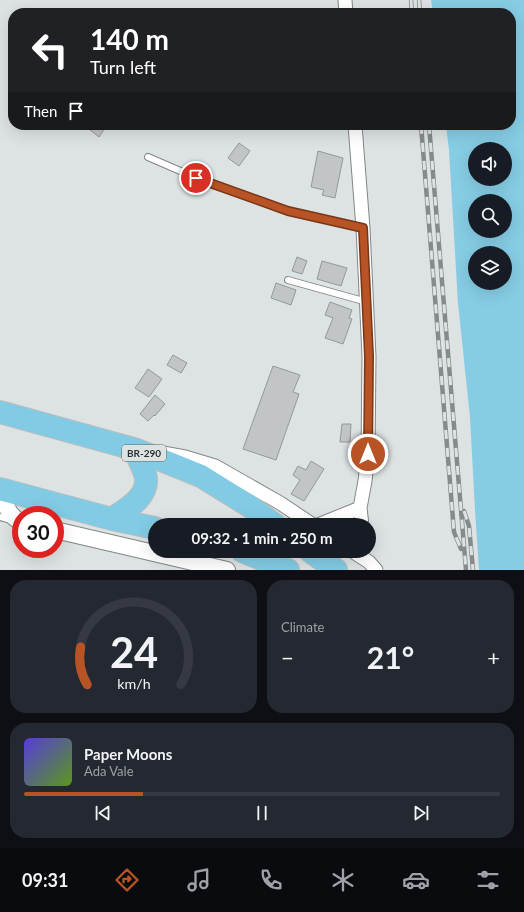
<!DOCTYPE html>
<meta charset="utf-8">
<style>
:root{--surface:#171b24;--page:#242831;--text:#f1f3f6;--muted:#9ea1a6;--line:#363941;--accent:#b85325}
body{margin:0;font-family:Lato,sans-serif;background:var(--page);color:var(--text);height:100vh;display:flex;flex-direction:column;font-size:15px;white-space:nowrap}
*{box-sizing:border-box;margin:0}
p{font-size:13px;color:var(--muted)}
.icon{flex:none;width:22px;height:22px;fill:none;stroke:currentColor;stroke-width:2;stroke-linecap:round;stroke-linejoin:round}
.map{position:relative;height:570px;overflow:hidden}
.drawer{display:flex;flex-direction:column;gap:10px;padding:10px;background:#0d0f14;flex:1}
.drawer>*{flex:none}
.banner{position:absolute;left:8px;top:8px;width:508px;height:122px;border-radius:16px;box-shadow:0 4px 16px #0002;background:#202124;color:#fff;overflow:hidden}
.buttons{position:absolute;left:468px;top:142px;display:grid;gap:8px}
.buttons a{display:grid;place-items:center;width:44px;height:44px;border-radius:50%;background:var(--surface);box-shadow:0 4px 16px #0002;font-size:20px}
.speed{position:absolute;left:12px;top:506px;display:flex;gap:8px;font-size:20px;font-weight:700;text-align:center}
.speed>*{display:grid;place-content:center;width:52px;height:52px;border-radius:50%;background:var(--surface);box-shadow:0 4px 16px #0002;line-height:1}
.speed .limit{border:6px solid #d22;background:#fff;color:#111}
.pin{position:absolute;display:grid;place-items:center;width:34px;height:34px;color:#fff;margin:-17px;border:2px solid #fff;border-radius:50%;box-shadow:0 1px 4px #0007}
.me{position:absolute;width:44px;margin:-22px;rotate:0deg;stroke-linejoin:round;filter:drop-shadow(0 0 3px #0008)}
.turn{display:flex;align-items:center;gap:14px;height:84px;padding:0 16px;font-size:18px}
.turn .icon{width:52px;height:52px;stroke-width:2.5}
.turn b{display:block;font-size:28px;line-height:34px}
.then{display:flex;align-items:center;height:38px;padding:0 16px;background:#0003;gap:8px;font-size:15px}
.big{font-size:30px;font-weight:700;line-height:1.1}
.drawer .card{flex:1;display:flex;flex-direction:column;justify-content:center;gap:6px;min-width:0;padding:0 14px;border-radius:16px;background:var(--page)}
.drawer .dial{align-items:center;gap:0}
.dial svg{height:104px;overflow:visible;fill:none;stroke:var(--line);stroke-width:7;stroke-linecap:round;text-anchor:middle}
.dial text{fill:var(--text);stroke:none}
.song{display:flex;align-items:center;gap:12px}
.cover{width:48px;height:48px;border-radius:6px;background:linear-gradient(135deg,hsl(250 70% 55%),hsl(90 70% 35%))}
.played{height:4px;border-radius:2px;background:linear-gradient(90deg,var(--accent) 25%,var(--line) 25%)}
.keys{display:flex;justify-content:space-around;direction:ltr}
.heat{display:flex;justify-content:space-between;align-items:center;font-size:22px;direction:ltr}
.drawer .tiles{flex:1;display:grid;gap:10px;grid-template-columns:1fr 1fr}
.card:last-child{grid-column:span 2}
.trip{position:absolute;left:148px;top:518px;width:228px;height:40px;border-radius:20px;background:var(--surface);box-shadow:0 4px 16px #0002;font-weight:700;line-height:40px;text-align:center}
.menu{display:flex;height:64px;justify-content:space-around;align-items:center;background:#090b0e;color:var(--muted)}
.menu .icon{width:28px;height:28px}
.menu .active{color:var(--accent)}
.menu b{font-size:18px;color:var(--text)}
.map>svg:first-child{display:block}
.green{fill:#86cce5;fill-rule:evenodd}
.building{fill:#c1c5c6;stroke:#949899}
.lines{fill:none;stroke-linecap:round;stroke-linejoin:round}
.service-casing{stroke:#828688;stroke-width:8}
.minor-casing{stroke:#828688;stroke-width:15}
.tertiary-casing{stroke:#828688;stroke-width:18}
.trunk-casing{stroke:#bcbdbd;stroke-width:24}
.service{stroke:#fff;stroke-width:6}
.minor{stroke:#fff;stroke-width:13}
.tertiary{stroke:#fff;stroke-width:16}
.trunk{stroke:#82cbe4;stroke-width:22}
.rail-casing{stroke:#868a8a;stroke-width:4.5}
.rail{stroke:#dde2e3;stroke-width:3;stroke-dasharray:9;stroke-linecap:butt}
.route-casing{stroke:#783618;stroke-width:10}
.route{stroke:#b85325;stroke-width:7}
.labels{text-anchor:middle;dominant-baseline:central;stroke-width:4;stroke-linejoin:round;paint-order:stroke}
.shield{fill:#dde2e3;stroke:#626566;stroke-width:1}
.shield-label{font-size:10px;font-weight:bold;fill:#2e3030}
</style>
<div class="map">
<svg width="524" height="570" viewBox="0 0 524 570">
<rect width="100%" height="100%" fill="#dde2e3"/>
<path class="green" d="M 431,0 L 524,0 L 524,570 L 479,570 L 475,510 L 470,417 L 458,303 L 449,150 L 446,125 L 511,125 L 511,13 L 433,13 ZM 475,149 L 505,149 L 505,179 L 475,179 ZM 475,201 L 505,201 L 505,231 L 475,231 ZM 475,253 L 505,253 L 505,283 L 475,283 Z"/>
<path class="building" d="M 84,125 L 107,125 L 99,137 Z
M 239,143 L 250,151 L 239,166 L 228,158 Z
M 318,151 L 343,158 L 335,198 L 322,195 L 324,190 L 311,187 Z
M 297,257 L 307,261 L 302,274 L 292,271 Z
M 322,261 L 347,268 L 341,286 L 317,279 Z
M 276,283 L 296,290 L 291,305 L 271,298 Z
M 330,302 L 352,310 L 349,318 L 352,319 L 343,344 L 325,338 L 333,318 L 325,315 Z
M 173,355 L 187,363 L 181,373 L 167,365 Z
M 273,366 L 300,375 L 293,392 L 299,394 L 276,460 L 243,449 Z
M 148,369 L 162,379 L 149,397 L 135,388 Z
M 155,395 L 165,404 L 155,416 L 154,415 L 148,421 L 140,414 Z
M 342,424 L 351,424 L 350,442 L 340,442 Z
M 311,461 L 324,469 L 304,501 L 291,494 L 300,480 L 293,475 L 298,466 L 306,470 Z"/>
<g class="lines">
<defs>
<path id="service" d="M 148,157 L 208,183 L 289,211 L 363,228
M 288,280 L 367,302
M 0,517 L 11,520"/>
<path id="minor" d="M 345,0 L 346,13
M 355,125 L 363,228 L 369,356 L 368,454 L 365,481 L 360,508 L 362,525
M 163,453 L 185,457 L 215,466 L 280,503 L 313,525
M 318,525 L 360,508
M 352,551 L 369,562 L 376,570"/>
<path id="tertiary" d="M 0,491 C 4,502 9,517 21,522
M 55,530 L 227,570"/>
<path id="trunk" d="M 0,412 L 134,449 L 201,476 L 251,507 L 275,525
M 0,489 L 112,519 L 155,528
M 112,519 C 126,509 148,498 146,478 C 144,468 138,458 134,449
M 242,551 L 288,570
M 310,551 L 336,570"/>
</defs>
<use href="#service" class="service-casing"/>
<use href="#minor" class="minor-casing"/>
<use href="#tertiary" class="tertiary-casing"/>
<use href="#trunk" class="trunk-casing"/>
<use href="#service" class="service"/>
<use href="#minor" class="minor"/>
<use href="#tertiary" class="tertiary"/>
<use href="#trunk" class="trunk"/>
<defs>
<path id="rail" d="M 411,0 L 412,13
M 419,0 L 420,13
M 421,125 L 454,532 L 461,549
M 429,125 L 466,570
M 464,511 L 469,526 L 473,570"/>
</defs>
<use href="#rail" class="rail-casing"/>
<use href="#rail" class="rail"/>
</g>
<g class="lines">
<defs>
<path id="route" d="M 196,178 L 288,211 L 363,228 L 369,356 L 368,454"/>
</defs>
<use href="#route" class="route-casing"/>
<use href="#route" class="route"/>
</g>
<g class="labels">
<rect class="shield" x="122" y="445" width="44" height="16" rx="3"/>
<g class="shield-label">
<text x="144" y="453">BR-290</text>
</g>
</g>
</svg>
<div class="buttons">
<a><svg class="icon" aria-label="sound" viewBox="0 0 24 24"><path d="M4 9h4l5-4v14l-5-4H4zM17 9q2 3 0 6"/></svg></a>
<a><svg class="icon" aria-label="search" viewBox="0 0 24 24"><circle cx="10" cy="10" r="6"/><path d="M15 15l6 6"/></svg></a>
<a><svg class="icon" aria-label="layers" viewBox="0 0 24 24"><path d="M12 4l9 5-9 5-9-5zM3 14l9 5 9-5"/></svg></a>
</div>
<div class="speed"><div class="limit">30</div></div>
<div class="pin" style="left:196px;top:178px;background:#d93025"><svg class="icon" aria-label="arrive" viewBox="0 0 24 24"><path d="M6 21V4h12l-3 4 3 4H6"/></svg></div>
<svg class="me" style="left:368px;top:454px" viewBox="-20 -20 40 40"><circle r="17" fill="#b85325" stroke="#fff" stroke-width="3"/><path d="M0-11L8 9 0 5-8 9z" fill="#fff"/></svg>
<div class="trip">09:32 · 1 min · 250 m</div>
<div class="banner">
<div class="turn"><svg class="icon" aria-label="left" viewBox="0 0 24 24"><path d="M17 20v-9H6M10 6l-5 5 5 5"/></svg><div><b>140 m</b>Turn left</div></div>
<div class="then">Then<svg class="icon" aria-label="arrive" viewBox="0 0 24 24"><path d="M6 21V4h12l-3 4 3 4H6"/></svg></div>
</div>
</div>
<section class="drawer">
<div class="tiles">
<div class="card dial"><svg viewBox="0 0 100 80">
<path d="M14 69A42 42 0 1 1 86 69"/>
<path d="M14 69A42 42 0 0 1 9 40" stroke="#b85325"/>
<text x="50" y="56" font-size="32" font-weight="700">24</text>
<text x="50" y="72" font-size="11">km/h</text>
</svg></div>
<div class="card"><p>Climate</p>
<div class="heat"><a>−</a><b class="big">21°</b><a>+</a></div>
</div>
<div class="card">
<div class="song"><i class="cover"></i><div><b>Paper Moons</b><p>Ada Vale</p></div></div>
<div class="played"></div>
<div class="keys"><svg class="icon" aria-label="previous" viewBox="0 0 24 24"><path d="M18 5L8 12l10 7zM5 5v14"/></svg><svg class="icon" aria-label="pause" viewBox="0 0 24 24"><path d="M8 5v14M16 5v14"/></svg><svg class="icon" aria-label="next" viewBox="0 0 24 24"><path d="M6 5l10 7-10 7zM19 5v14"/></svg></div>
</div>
</div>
</section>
<nav class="menu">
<b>09:31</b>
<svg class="icon active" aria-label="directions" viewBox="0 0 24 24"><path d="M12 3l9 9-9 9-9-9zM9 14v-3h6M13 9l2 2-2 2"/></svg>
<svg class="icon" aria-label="music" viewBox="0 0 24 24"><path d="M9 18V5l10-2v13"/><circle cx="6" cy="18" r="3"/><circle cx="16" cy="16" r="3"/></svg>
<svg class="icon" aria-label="phone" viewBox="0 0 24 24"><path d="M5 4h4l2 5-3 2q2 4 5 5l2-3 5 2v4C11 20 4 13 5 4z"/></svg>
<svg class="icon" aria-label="climate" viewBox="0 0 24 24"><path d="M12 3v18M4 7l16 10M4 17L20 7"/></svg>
<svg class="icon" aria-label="car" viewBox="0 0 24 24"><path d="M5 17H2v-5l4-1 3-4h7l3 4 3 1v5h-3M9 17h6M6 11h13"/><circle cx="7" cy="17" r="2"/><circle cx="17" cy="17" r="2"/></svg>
<svg class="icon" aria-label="filters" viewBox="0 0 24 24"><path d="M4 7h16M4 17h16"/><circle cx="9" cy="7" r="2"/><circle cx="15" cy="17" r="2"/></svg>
</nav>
